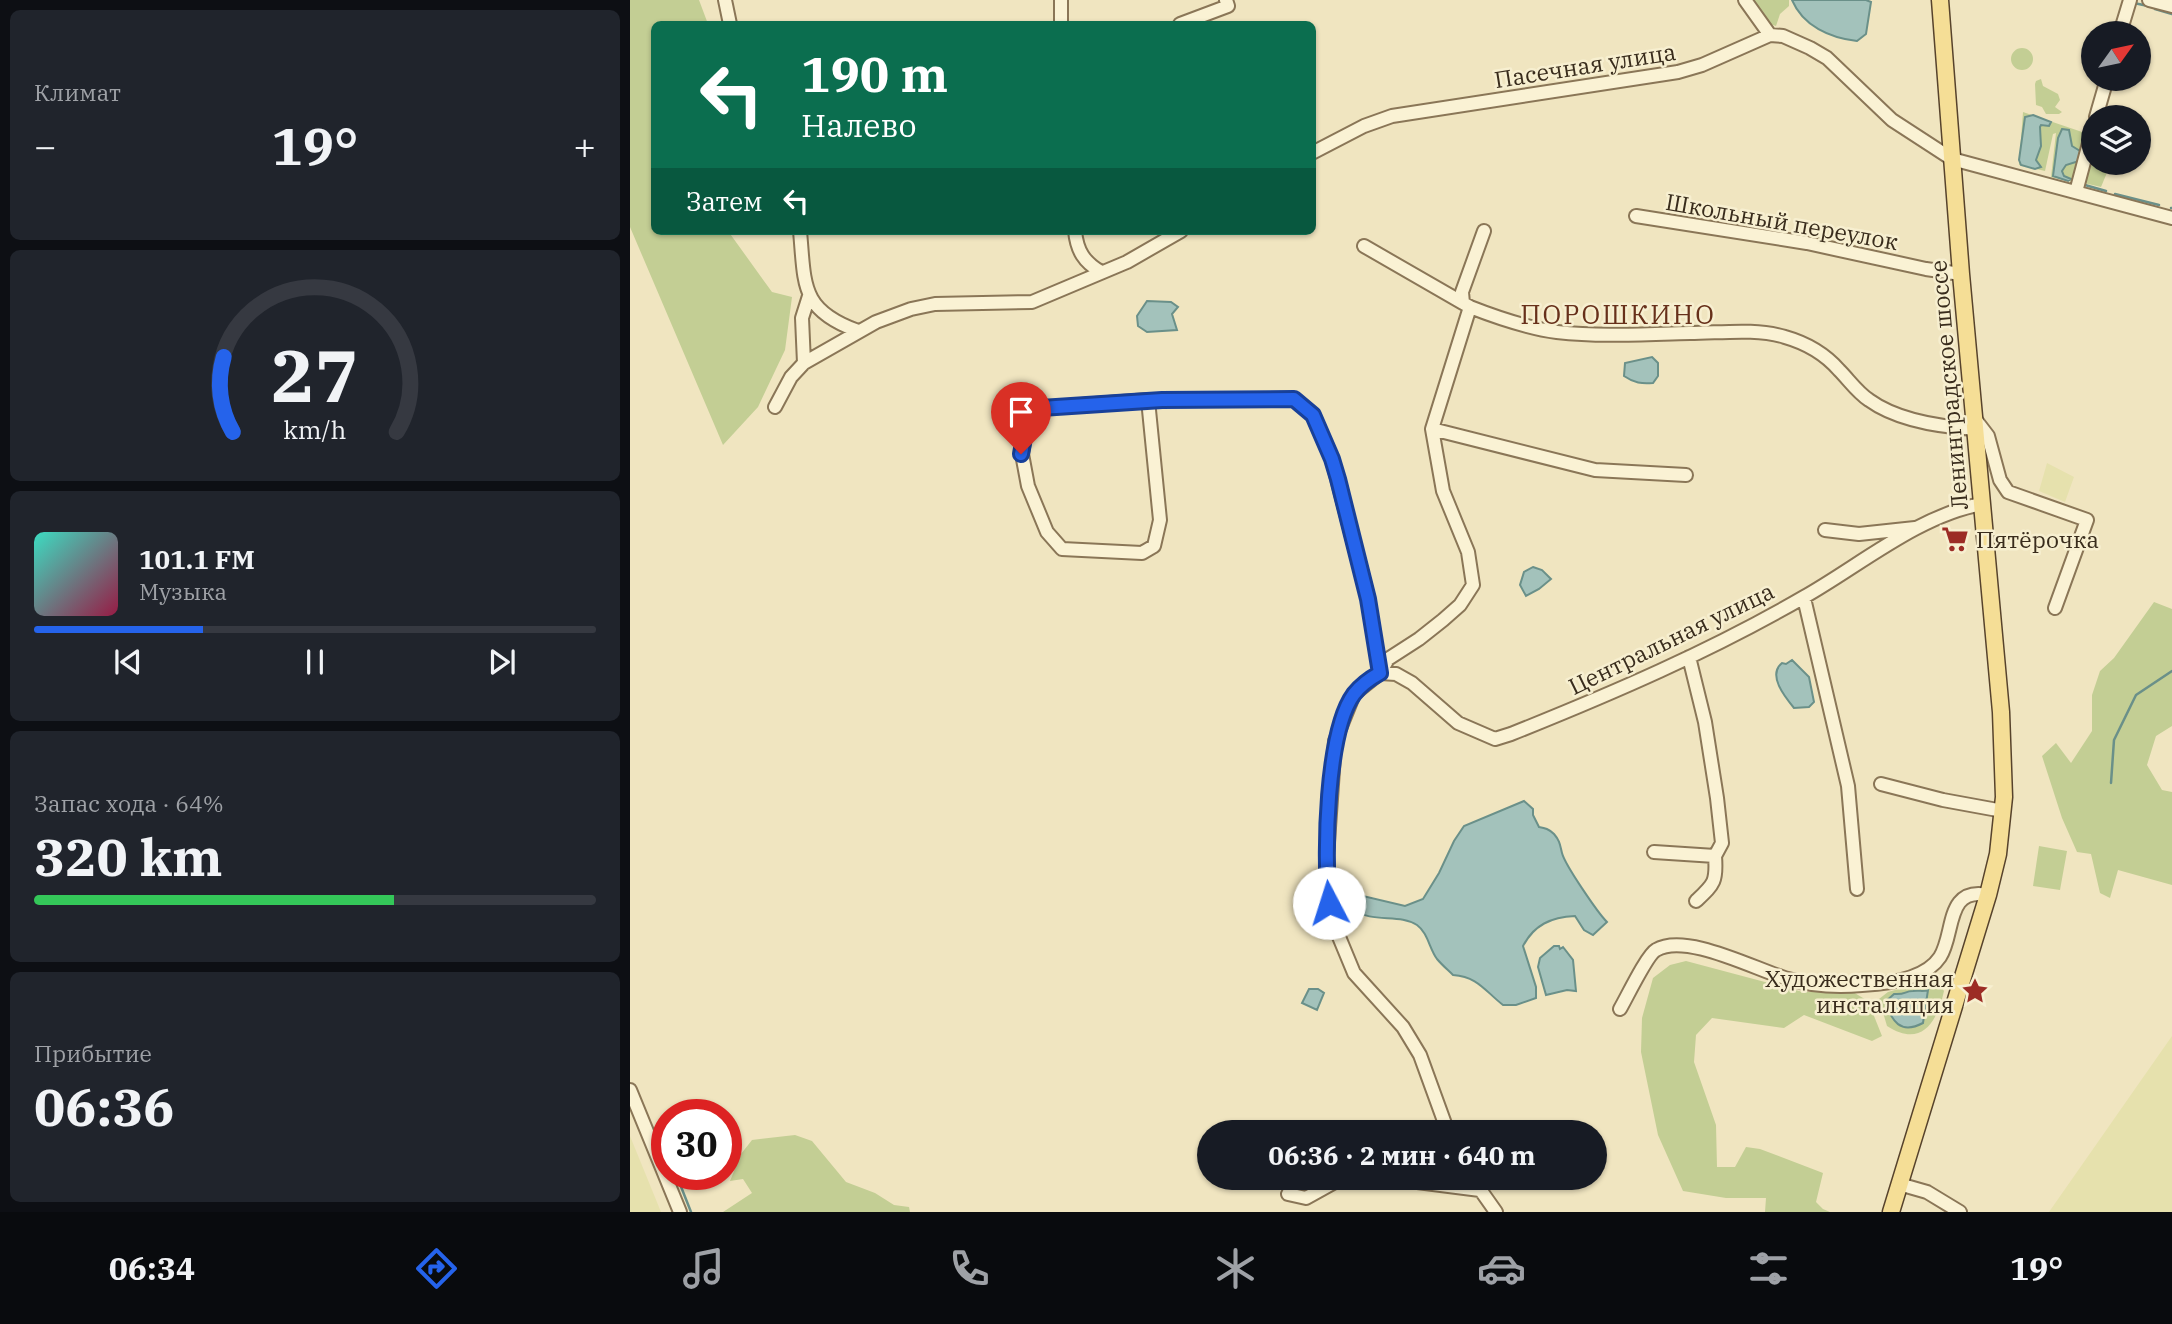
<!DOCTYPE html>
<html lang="ru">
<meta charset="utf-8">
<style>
:root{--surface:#171b24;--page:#20242c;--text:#f1f3f6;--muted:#9ea1a6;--line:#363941;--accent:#2563eb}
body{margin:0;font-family:"IBM Plex Serif",serif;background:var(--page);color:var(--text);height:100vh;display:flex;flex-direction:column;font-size:26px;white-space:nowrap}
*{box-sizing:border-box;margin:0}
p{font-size:23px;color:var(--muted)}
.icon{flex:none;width:38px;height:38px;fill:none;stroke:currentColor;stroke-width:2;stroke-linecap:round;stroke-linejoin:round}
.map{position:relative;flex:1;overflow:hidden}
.sheet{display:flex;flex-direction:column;gap:10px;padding:10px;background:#0d0f14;width:630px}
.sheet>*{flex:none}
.banner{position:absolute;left:21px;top:21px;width:665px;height:214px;border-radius:10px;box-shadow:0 2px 5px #0004;background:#0b6e4f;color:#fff;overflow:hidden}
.needle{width:46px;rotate:57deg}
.fabs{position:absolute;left:1451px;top:21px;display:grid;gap:14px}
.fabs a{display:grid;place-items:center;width:70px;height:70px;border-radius:50%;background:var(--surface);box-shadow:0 2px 5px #0004;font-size:35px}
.speed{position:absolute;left:21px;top:1099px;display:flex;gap:14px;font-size:35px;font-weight:700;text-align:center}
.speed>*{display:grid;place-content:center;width:91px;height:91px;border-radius:50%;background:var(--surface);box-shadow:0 2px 5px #0004;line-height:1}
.speed .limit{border:10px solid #d22;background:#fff;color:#111}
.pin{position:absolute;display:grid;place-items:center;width:60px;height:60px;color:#fff;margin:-72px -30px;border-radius:50% 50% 50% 0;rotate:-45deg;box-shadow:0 0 7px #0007}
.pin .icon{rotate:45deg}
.me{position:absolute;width:77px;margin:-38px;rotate:355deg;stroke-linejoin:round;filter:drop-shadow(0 0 5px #0008)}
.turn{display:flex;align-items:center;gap:24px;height:147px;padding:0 35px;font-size:32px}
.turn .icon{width:91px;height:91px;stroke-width:2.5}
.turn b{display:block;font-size:49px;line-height:60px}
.then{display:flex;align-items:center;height:66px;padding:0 35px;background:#0003;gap:14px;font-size:26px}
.big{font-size:52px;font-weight:800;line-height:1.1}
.sheet .card{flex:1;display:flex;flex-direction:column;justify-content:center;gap:10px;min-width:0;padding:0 24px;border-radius:10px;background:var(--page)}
.sheet .dial{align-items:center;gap:0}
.dial svg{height:182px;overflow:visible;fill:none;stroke:var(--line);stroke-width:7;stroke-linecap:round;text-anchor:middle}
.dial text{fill:var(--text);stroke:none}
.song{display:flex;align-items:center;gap:21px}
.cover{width:84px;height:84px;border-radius:10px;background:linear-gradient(135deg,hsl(170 70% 55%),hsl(340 70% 35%))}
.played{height:7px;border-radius:4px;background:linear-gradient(90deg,var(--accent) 30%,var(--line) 30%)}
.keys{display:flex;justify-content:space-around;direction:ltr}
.heat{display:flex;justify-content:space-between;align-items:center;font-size:38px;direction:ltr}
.charge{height:10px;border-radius:5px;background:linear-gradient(90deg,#34c759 64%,var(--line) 0)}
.trip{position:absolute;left:567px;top:1120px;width:410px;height:70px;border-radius:35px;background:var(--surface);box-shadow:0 2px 5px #0004;font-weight:800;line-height:70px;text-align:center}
.dock{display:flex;height:112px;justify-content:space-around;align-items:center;background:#090b0e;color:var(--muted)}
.dock .icon{width:49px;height:49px}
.dock .on{color:var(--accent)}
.dock b{font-size:32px;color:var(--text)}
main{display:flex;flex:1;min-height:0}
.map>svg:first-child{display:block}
.farmland{fill:#e6e1ad}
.green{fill:#c3ce94}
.water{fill:#a3c2bb;stroke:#6a9089;stroke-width:2}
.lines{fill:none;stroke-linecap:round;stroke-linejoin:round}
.stream{stroke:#6a9089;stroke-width:2.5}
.minor-casing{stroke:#8a7657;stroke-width:16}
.major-casing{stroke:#57432c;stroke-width:19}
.minor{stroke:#faf2d4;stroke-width:12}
.major{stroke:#f5de96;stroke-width:16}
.route-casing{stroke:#184099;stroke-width:18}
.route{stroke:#2563eb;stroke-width:12}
.labels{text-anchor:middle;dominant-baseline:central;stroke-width:5;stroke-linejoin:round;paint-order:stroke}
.street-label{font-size:23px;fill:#392c1c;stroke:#f7efd0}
.poi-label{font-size:23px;fill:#392c1c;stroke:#f7efd0;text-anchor:start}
.quarter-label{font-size:26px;letter-spacing:2px;fill:#67301a;stroke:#f7efd0}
</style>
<main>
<section class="sheet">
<div class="card"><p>Климат</p>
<div class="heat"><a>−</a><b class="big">19°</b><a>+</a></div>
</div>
<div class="card dial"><svg viewBox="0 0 100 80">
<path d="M14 69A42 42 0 1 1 86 69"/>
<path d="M14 69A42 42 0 0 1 10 36" stroke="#2563eb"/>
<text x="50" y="56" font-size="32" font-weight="700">27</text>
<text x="50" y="72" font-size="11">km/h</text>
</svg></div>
<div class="card">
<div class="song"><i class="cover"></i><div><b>101.1 FM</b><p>Музыка</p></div></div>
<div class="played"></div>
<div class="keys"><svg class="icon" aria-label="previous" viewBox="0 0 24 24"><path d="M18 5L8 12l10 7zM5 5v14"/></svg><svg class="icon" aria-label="pause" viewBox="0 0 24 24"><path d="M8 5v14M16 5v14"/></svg><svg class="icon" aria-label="next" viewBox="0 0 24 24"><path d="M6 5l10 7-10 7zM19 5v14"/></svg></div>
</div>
<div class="card"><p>Запас хода · 64%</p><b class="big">320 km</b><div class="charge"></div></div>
<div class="card"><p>Прибытие</p><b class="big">06:36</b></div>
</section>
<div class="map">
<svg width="1542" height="1212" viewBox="0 0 1542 1212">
<rect width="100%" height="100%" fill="#f0e5c0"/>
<path class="farmland" d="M 1417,463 L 1444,477 L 1435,502 L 1409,491 Z
M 1542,1036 L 1542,1212 L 1419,1212 Z
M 0,1136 L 31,1212 L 0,1212 Z"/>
<path class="green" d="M 0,0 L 69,0 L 78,24 L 24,24 L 24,231 L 98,231 L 142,292 L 162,297 L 155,350 L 128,407 L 93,445 L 0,227 Z
M 1123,0 L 1159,0 L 1159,6 L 1150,14 L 1146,26 L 1140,24 Z
M1381 59a11 11 0 1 1 22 0a11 11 0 1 1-22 0Z
M 1411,79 L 1413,86 L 1428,94 L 1430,100 L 1425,107 L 1432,112 L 1429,114 L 1416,114 L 1412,107 L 1406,105 L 1405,84 L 1406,81 Z
M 1393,112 L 1458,134 L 1443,182 L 1421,177 L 1426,133 L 1423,134 L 1415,171 L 1389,165 Z
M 1463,154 L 1463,163 L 1481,163 L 1471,187 L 1454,183 Z
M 1524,602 L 1542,609 L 1542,726 L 1526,736 L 1517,765 L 1532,790 L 1542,792 L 1542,885 L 1488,870 L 1480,898 L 1470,893 L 1461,854 L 1447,852 L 1432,818 L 1412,756 L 1426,743 L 1441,763 L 1462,731 L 1462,695 L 1470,671 L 1484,658 Z
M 1409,846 L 1437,851 L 1430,890 L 1403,886 Z
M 1056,961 L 1173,992 L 1223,992 L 1238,1001 L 1252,1036 L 1242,1041 L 1174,1015 L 1154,1028 L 1082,1018 L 1066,1035 L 1064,1062 L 1086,1125 L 1087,1167 L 1105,1167 L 1116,1147 L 1130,1149 L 1193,1173 L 1186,1202 L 1193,1209 L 1200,1212 L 1135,1212 L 1136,1198 L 1096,1198 L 1053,1191 L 1028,1135 L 1011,1052 L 1012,1018 L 1023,978 L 1040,965 Z
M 1297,981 L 1307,981 L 1314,991 C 1307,1023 1291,1048 1257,1026 L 1249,999 L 1258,992 Z
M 165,1135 L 182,1141 L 216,1182 L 245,1193 L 264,1205 L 279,1207 L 280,1212 L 93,1212 L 122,1193 L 113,1179 L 100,1181 L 111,1154 L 122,1140 Z"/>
<path class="water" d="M 1162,0 L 1236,0 L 1241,2 L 1236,34 L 1227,41 C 1200,38 1173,26 1162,0 Z
M 1403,115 L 1421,122 L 1419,126 L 1411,125 L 1410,127 L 1411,146 L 1406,160 L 1411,167 L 1405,169 L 1391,165 L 1389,160 L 1395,117 Z
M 1432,129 L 1439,130 L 1442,146 L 1450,151 L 1449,161 L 1436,165 L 1432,171 L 1434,176 L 1441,179 L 1438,181 L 1423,176 L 1428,138 Z
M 517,301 L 541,302 L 548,307 L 542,314 L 547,330 L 517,332 L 508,326 L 507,316 Z
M 1022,357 L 1028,363 L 1028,376 L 1023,383 C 1012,384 1004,383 994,376 L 995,363 Z
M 903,567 L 912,570 L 921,579 L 909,589 L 896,596 L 890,585 L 894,572 Z
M 1162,660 L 1179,677 L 1184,702 L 1179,707 L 1164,708 C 1155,697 1137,675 1152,663 L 1156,664 Z
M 894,801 L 903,809 L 903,815 L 909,827 C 915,828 919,829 924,834 C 930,841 930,845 932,853 C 935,865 968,913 977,922 L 963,935 L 954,930 L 945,916 C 921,917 904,925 893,946 L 906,987 L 906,998 L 886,1005 L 873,1005 C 854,990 848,977 823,975 C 818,970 812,965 807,959 C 799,948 798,933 787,925 C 769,913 742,924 723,909 L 722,899 L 733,896 L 775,906 L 793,899 L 809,873 L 824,841 L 834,826 Z
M 924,946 L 929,946 L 930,949 L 933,947 L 943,960 L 946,991 L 937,990 L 916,995 L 908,967 L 910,958 Z
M 679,989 L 688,989 L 694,993 L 687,1010 L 672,1003 Z
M 1298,990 L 1293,1023 C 1270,1035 1262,1021 1255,1002 L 1264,994 C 1276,995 1274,991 1283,991 C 1290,990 1292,992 1298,990 Z"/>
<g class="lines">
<path class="stream" d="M 1504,3 L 1518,6
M 1525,9 L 1542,14
M 1455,185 L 1476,191
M 1485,194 L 1529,205
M 1541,208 L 1542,208
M 1481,783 L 1484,740 L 1506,695 L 1542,671
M 30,1136 L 37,1152
M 46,1174 L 61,1212"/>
<defs>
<path id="minor" d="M 95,0 L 100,24
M 431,0 L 431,24
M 1115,0 L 1140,35
M 1519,0 L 1542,6
M 550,24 L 598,6 L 596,0
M 1490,33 L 1500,0
M 1466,117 L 1477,79
M 682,153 L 734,126 L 762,116 L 1048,72 L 1072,65 L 1140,35 L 1153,36 L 1180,48 L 1197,58 L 1262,120 L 1322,159 L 1542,218
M 1446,192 L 1463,128
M 1006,216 L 1177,243 L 1296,269 L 1331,274
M 170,231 C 175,285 170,310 228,331
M 445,231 C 447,251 454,262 471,272
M 734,246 L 833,303
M 840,307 C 868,318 897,328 927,332 C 971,337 1016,334 1060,333 C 1090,333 1126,328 1155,337 C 1176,343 1195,354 1209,370 C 1219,380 1227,392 1239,400 C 1268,421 1311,427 1346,429
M 174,363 L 172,318 L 179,296
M 518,400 L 530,520 L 524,546 L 512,553 L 432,549 L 417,532 L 398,486 L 392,454 L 397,422 L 411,408 L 518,400 L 532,400 L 664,399 L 683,415 L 702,459 L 738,599 L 750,673
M 145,407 L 161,377 L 174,363 L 246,322 L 281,309 L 305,304 L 402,302 L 497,262 L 551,231
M 1345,419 L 1358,436 L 1370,480 L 1378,492 L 1457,520 L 1425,608
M 802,429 L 965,470 L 1056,475
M 1195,530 L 1229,534 L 1285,528
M 1174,598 L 1218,786 L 1227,889
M 1059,657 L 1075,722 L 1087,798 L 1092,843 L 1085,856
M 750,673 L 766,674 L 782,683 L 828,723 L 865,739 L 881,734 C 981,694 1081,651 1174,597 C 1229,566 1289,515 1352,504
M 1251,784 L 1313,800 L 1373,811
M 1024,852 L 1085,856
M 1066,901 C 1084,884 1087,882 1085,856
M 990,1009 C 997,997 1017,955 1026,950 C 1056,932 1126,970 1158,979 C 1182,986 1207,987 1232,985 C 1255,984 1295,980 1310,957 C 1325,934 1315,886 1358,895
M 0,1090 L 50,1212
M 818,1132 L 790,1055 L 773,1027 L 724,973 L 707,932 L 699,903 L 696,871 L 705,741 L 724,694 L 750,673 L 758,659 L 789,639 L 813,620 L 830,605 L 843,585 L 838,552 L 813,491 L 802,429 L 840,307 L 833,303 L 832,292 L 854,231
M 756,1178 L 850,1190
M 842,1178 L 866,1212
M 1269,1184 L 1297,1192 L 1330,1212
M 658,1194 L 676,1198 L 712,1178"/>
<path id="major" d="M 1261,1212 L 1358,895 L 1368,854 L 1374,797 L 1371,712 L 1331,274 L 1310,0"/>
</defs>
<use href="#minor" class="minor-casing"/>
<use href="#major" class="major-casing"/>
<use href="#minor" class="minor"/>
<use href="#major" class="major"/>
</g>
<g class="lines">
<defs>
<path id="route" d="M 391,454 L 397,422 L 411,408 L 532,400 L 664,399 L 683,415 L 702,459 L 708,479 L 738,599 L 750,673 C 741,678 731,685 724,694 C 696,732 694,856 699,903"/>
</defs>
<use href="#route" class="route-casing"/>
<use href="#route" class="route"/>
</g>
<defs>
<symbol id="supermarket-bare" viewBox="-9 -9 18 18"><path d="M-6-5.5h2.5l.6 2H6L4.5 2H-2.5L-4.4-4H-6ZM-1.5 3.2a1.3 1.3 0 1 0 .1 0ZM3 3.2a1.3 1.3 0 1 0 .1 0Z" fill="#9c2c25" stroke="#f7efd0" stroke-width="2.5" paint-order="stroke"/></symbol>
<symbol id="sight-bare" viewBox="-9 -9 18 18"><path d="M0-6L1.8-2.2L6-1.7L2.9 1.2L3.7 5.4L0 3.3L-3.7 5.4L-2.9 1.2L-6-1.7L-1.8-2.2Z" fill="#9c2c25" stroke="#f7efd0" stroke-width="2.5" paint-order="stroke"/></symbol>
</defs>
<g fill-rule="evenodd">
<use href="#supermarket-bare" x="1306" y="520" width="38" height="38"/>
<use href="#sight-bare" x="1326" y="972" width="38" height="38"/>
</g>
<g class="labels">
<g class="street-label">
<text transform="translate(955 65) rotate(-9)">Пасечная улица</text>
<text transform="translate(1152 221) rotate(10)">Школьный переулок</text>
<text transform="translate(1318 385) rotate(-95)">Ленинградское шоссе</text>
<text transform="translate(1041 638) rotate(-26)">Центральная улица</text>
</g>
<g class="poi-label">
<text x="1346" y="539">Пятёрочка</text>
<text x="1324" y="978" text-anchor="end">Художественная<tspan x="1324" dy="26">инсталяция</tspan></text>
</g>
<g class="quarter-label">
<text x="988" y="314">ПОРОШКИНО</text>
</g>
</g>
</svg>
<div class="fabs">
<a><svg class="needle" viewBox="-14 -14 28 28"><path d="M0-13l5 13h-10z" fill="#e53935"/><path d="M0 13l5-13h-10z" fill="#9ea1a6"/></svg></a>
<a><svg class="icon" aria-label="layers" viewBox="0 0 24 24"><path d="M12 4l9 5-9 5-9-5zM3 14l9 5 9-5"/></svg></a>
</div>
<div class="speed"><div class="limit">30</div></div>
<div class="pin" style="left:391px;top:454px;background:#d93025"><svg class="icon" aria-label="arrive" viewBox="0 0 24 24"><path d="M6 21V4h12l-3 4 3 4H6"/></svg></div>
<svg class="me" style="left:699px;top:903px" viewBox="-20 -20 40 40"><circle r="19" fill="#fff"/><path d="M0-13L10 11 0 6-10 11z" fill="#2563eb"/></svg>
<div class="trip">06:36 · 2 мин · 640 m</div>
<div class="banner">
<div class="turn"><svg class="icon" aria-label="left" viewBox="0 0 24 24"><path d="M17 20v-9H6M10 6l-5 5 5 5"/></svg><div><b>190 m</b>Налево</div></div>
<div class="then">Затем<svg class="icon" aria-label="left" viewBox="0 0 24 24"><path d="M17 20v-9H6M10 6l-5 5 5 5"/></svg></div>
</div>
</div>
</main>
<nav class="dock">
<b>06:34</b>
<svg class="icon on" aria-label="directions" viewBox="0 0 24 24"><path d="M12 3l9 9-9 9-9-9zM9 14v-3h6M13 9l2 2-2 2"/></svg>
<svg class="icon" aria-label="music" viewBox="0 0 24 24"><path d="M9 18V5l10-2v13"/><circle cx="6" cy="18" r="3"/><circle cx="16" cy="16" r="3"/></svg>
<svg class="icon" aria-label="phone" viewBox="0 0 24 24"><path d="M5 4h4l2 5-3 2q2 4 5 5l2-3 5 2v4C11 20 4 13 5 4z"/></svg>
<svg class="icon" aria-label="climate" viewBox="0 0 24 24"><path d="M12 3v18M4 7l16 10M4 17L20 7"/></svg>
<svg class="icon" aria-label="car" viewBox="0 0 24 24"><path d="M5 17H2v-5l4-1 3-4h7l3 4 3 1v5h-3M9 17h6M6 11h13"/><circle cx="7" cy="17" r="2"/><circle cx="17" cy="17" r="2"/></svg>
<svg class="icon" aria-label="filters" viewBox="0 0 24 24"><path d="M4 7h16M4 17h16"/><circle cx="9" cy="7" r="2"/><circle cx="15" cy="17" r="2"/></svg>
<b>19°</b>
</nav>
